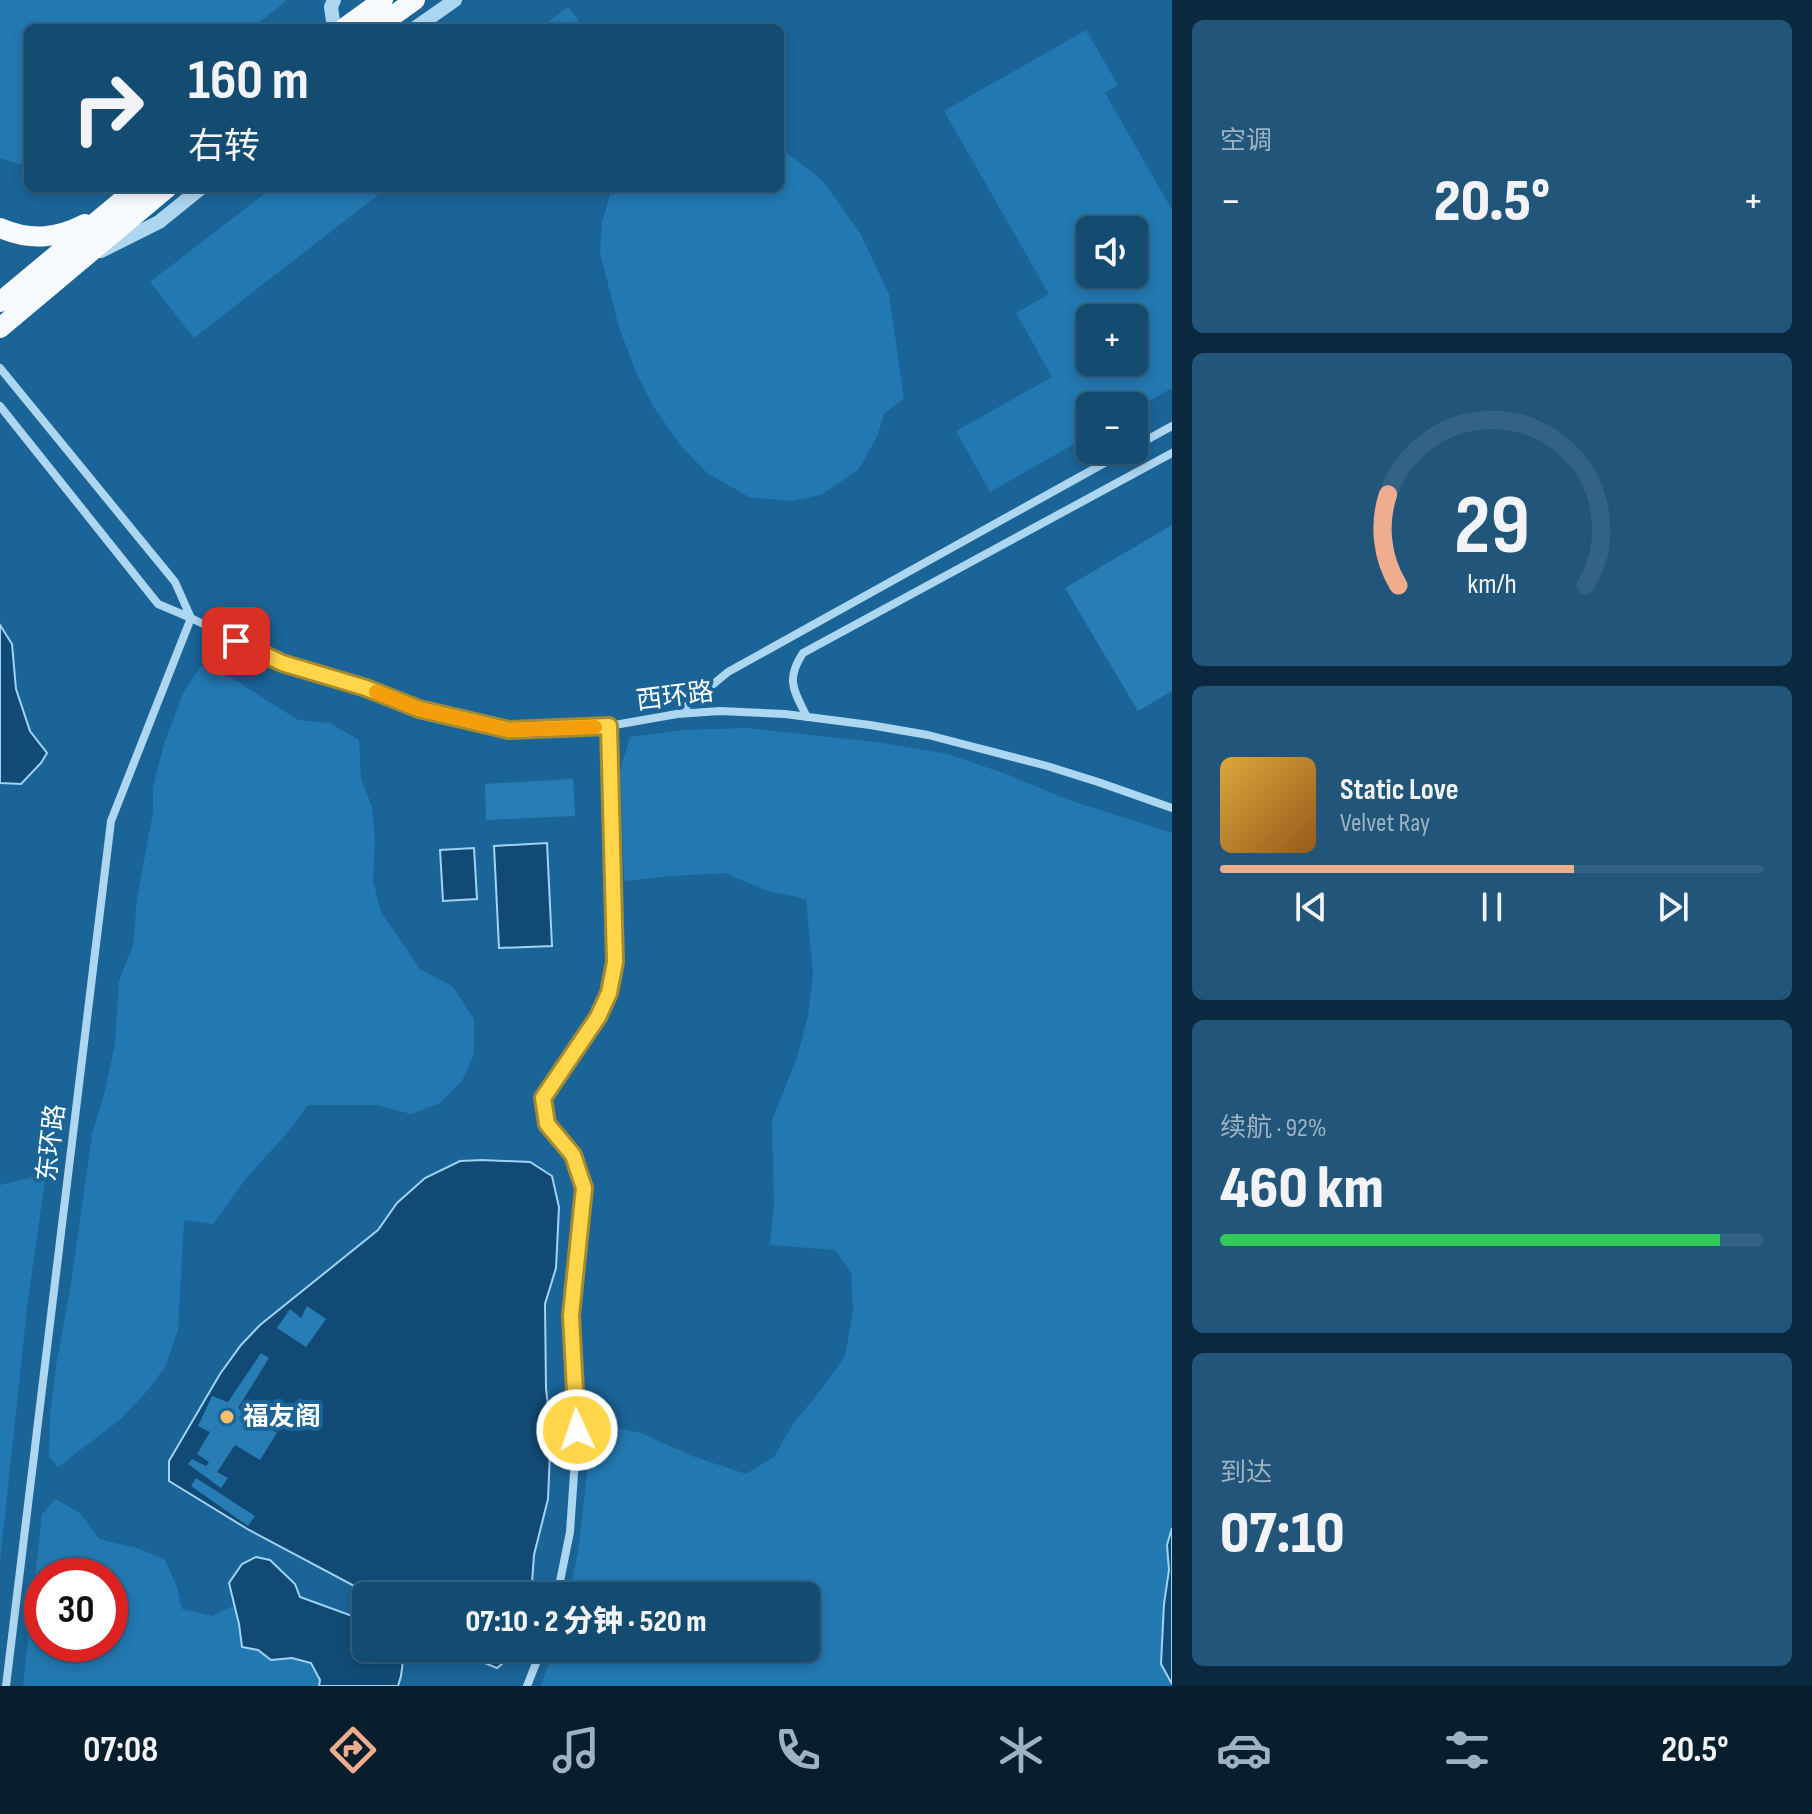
<!DOCTYPE html>
<html lang="zh">
<meta charset="utf-8">
<style>
:root{--surface:#144b71;--page:#215579;--text:#f1f3f6;--muted:#9db3c3;--line:#336384;--accent:#eead8d}
body{margin:0;font-family:"Sofia Sans Condensed","Noto Sans SC",sans-serif;background:var(--page);color:var(--text);height:100vh;display:flex;flex-direction:column;font-size:30px;white-space:nowrap}
*{box-sizing:border-box;margin:0}
p{font-size:26px;color:var(--muted)}
.icon{flex:none;width:44px;height:44px;fill:none;stroke:currentColor;stroke-width:2;stroke-linecap:round;stroke-linejoin:round}
.map{position:relative;flex:1;overflow:hidden}
.side{display:flex;flex-direction:column;gap:20px;padding:20px;background:#0b293e;width:640px}
.side>*{flex:none}
.guide{position:absolute;left:24px;top:24px;width:760px;height:168px;border-radius:12px;box-shadow:0 4px 12px #0003,0 0 0 2px var(--line);background:#144b71;color:var(--text);overflow:hidden}
.buttons{position:absolute;left:1076px;top:216px;display:grid;gap:16px}
.buttons a{display:grid;place-items:center;width:72px;height:72px;border-radius:12px;background:var(--surface);box-shadow:0 4px 12px #0003,0 0 0 2px var(--line);font-size:40px}
.speed{position:absolute;left:24px;top:1558px;display:flex;gap:16px;font-size:40px;font-weight:700;text-align:center}
.speed>*{display:grid;place-content:center;width:104px;height:104px;border-radius:50%;background:var(--surface);box-shadow:0 4px 12px #0003,0 0 0 2px var(--line);line-height:1}
.speed .limit{border:12px solid #d22;background:#fff;color:#111}
.pin{position:absolute;display:grid;place-items:center;width:68px;height:68px;color:#fff;margin:-34px;border-radius:16px;box-shadow:0 4px 12px #0006}
.me{position:absolute;width:88px;margin:-44px;rotate:357deg;stroke-linejoin:round;filter:drop-shadow(0 0 6px #0008)}
.turn{display:flex;align-items:center;gap:28px;height:168px;padding:0 32px;font-size:36px}
.turn .icon{width:104px;height:104px;stroke-width:2.5}
.turn b{display:block;font-size:56px;line-height:68px}
.big{font-size:60px;font-weight:800;line-height:1.1}
.side .card{flex:1;display:flex;flex-direction:column;justify-content:center;gap:12px;min-width:0;padding:0 28px;border-radius:12px;background:var(--page)}
.side .dial{align-items:center;gap:0}
.dial svg{height:208px;overflow:visible;fill:none;stroke:var(--line);stroke-width:7;stroke-linecap:round;text-anchor:middle}
.dial text{fill:var(--text);stroke:none}
.song{display:flex;align-items:center;gap:24px}
.cover{width:96px;height:96px;border-radius:12px;background:linear-gradient(135deg,hsl(40 70% 55%),hsl(30 70% 35%))}
.played{height:8px;border-radius:4px;background:linear-gradient(90deg,var(--accent) 65%,var(--line) 65%)}
.keys{display:flex;justify-content:space-around;direction:ltr}
.heat{display:flex;justify-content:space-between;align-items:center;font-size:44px;direction:ltr}
.charge{height:12px;border-radius:6px;background:linear-gradient(90deg,#34c759 92%,var(--line) 0)}
.trip{position:absolute;left:352px;top:1582px;width:468px;height:80px;border-radius:12px;background:var(--surface);box-shadow:0 4px 12px #0003,0 0 0 2px var(--line);font-weight:800;line-height:80px;text-align:center}
.tab-bar{display:flex;height:128px;justify-content:space-around;align-items:center;background:#081e2d;color:var(--muted)}
.tab-bar .icon{width:56px;height:56px}
.tab-bar .selected{color:var(--accent)}
.tab-bar b{font-size:36px;color:var(--text)}
main{display:flex;flex:1;min-height:0}
.map>svg:first-child{display:block}
.green{fill:#2278b0;fill-rule:evenodd}
.water{fill:#114b75;stroke:#a0d3f3;stroke-width:2}
.building{fill:#297db5}
.lines{fill:none;stroke-linecap:round;stroke-linejoin:round}
.minor{stroke:#add6f0;stroke-width:8}
.tertiary{stroke:#add6f0;stroke-width:14}
.primary{stroke:#f7fbff;stroke-width:20}
.route-casing{stroke:#a68a30;stroke-width:20}
.route{stroke:#ffd54a;stroke-width:14}
.slow{stroke:#f59e0b;stroke-width:14}
.poi-dot{fill:#ffbe6d;stroke:#1a6497;stroke-width:3}
.labels{text-anchor:middle;dominant-baseline:central;stroke-width:8;stroke-linejoin:round;paint-order:stroke}
.street-label{font-size:26px;fill:#fff;stroke:#1a6497}
.poi-label{font-size:26px;font-weight:bold;fill:#fff;stroke:#1a6497;text-anchor:start}
</style>
<main>
<div class="map">
<svg width="1172" height="1686" viewBox="0 0 1172 1686">
<rect width="100%" height="100%" fill="#1a6497"/>
<path class="green" d="M 0,0 L 287,0 L 252,28 L 28,28 L 28,167 L 0,158 Z
M 568,7 L 584,28 L 540,28 Z
M 1086,30 L 1118,85 L 1105,93 L 1172,210 L 1172,388 L 1134,410 L 1134,406 L 1090,406 L 1090,435 L 990,492 L 956,431 L 1052,377 L 1016,313 L 1049,294 L 944,111 ZM 1090,230 L 1134,230 L 1134,274 L 1090,274 ZM 1090,318 L 1134,318 L 1134,362 L 1090,362 Z
M 780,148 L 822,180 L 860,233 L 889,294 L 904,398 L 884,414 L 877,437 L 858,470 L 821,495 L 792,501 L 749,497 L 707,473 L 681,446 L 653,406 L 635,370 L 619,327 L 600,253 L 602,222 L 612,188 L 780,188 Z
M 272,188 L 387,188 L 194,338 L 150,282 Z
M 201,666 L 232,678 L 298,720 L 330,723 L 359,740 L 361,778 L 372,807 L 375,840 L 373,880 L 381,912 L 420,969 L 452,986 L 474,1019 L 474,1054 L 462,1081 L 440,1103 L 411,1114 L 377,1105 L 308,1105 L 287,1133 L 244,1181 L 213,1224 L 184,1220 L 178,1330 L 165,1367 L 148,1390 L 121,1419 L 58,1467 L 49,1457 L 50,1416 L 56,1366 L 71,1284 L 92,1134 L 105,1091 L 115,1043 L 119,981 L 133,945 L 137,898 L 153,813 L 153,787 L 164,744 L 184,691 Z
M 746,728 L 876,742 L 948,754 L 1009,775 L 1066,799 L 1172,833 L 1172,1528 L 1167,1545 L 1169,1570 L 1164,1604 L 1161,1664 L 1172,1686 L 541,1686 L 554,1648 L 806,1648 L 806,1596 L 569,1596 L 578,1551 L 593,1423 L 641,1433 L 692,1456 L 746,1474 L 774,1457 L 793,1424 L 820,1391 L 845,1356 L 853,1311 L 851,1272 L 835,1250 L 770,1245 L 774,1205 L 772,1120 L 797,1058 L 808,1016 L 813,974 L 806,899 L 764,890 L 726,873 L 672,876 L 624,881 L 620,771 L 630,737 L 683,730 Z
M 46,1174 L 28,1300 L 0,1562 L 0,1185 Z
M 56,1499 L 81,1514 L 99,1539 L 137,1548 L 165,1560 L 177,1587 L 182,1609 L 212,1616 L 235,1605 C 241,1630 252,1644 272,1660 L 292,1658 L 311,1663 L 320,1680 L 319,1686 L 23,1686 L 42,1514 ZM 42,1576 L 110,1576 L 110,1644 L 42,1644 Z"/>
<path class="water" d="M 0,625 L 12,644 L 16,689 L 30,731 L 47,753 L 41,763 L 21,784 L 0,783 Z
M 547,843 L 552,946 L 499,948 L 494,846 Z
M 474,848 L 477,899 L 443,901 L 440,850 Z
M 482,1160 L 530,1162 L 552,1176 L 559,1207 L 556,1268 L 545,1304 L 546,1389 L 551,1429 L 548,1499 L 534,1555 L 531,1596 L 373,1596 L 249,1530 L 169,1481 L 169,1461 L 220,1374 L 241,1345 L 260,1325 L 378,1230 L 397,1203 L 425,1178 L 460,1161 Z
M 1172,1528 L 1172,1684 L 1161,1664 L 1164,1604 L 1169,1570 L 1167,1545 Z
M 256,1557 L 270,1560 L 295,1584 L 300,1597 L 366,1621 L 366,1648 L 399,1648 C 405,1657 402,1676 398,1686 L 319,1686 L 320,1680 L 311,1663 L 292,1658 L 271,1660 L 258,1650 L 242,1647 L 239,1624 L 229,1583 L 242,1564 Z
M 427,1648 L 517,1648 L 517,1651 L 497,1668 L 470,1657 L 430,1657 Z"/>
<path class="building" d="M 1172,525 L 1172,691 L 1138,711 L 1065,588 Z
M 573,779 L 575,816 L 486,820 L 485,784 Z
M 307,1306 L 326,1319 L 306,1347 L 277,1328 L 290,1309 L 301,1318 Z
M 261,1353 L 269,1358 L 238,1408 L 277,1433 L 260,1460 L 235,1445 L 217,1472 L 228,1478 L 221,1488 L 188,1464 L 192,1459 L 206,1466 L 209,1462 L 197,1454 L 210,1432 L 198,1426 L 212,1396 L 228,1402 Z
M 196,1478 L 255,1516 L 248,1526 L 191,1486 Z"/>
<g class="lines">
<path class="minor" d="M 0,368 L 175,582 L 191,618
M 0,406 L 158,604 L 191,618 L 282,663 L 366,688 L 419,709 L 509,730 L 609,726 L 677,714 L 720,711 L 785,714 L 870,725 L 928,735 L 1047,766 L 1098,782 L 1172,808
M 1134,447 L 1172,426
M 677,714 L 728,672 L 1128,450
M 807,717 C 794,691 785,680 803,653 L 1172,453
M 557,1596 L 570,1532 L 577,1430 L 571,1315 L 584,1188 L 573,1155 L 547,1124 L 543,1098 L 598,1017 L 609,993 L 615,962 L 609,726
M 6,1686 L 111,821 L 191,618
M 527,1686 L 542,1648"/>
<path class="tertiary" d="M 334,28 L 331,7 L 334,0
M 415,28 L 455,0
M 101,251 L 159,222 L 201,188"/>
<path class="primary" d="M 344,28 L 383,0
M 376,28 L 415,0
M 0,228 C 30,241 56,239 85,224
M 0,302 L 137,188
M 0,328 L 167,188"/>
</g>
<g class="lines">
<defs>
<path id="route" d="M 236,641 L 282,663 L 366,688 L 419,709 L 509,730 L 609,726 L 615,962 L 609,993 L 598,1017 L 543,1098 L 547,1124 L 573,1155 L 584,1188 L 571,1315 L 577,1430"/>
</defs>
<use href="#route" class="route-casing"/>
<use href="#route" class="route"/>
<path class="slow" d="M 376,692 L 419,709 L 509,730 L 595,727"/>
</g>
<circle class="poi-dot" cx="227" cy="1417" r="8"/>
<g class="labels">
<g class="street-label">
<text transform="translate(675 697) rotate(-7)">西环路</text>
<text transform="translate(52 1143) rotate(-83)">东环路</text>
</g>
<g class="poi-label">
<text x="243" y="1417">福友阁</text>
</g>
</g>
</svg>
<div class="buttons">
<a><svg class="icon" aria-label="sound" viewBox="0 0 24 24"><path d="M4 9h4l5-4v14l-5-4H4zM17 9q2 3 0 6"/></svg></a>
<a>+</a>
<a>−</a>
</div>
<div class="speed"><div class="limit">30</div></div>
<div class="pin" style="left:236px;top:641px;background:#d93025"><svg class="icon" aria-label="arrive" viewBox="0 0 24 24"><path d="M6 21V4h12l-3 4 3 4H6"/></svg></div>
<svg class="me" style="left:577px;top:1430px" viewBox="-20 -20 40 40"><circle r="17" fill="#ffd54a" stroke="#fff" stroke-width="3"/><path d="M0-11L8 9 0 5-8 9z" fill="#fff"/></svg>
<div class="trip">07:10 · 2 分钟 · 520 m</div>
<div class="guide">
<div class="turn"><svg class="icon" aria-label="right" viewBox="0 0 24 24"><path d="M7 20v-9h11M14 6l5 5-5 5"/></svg><div><b>160 m</b>右转</div></div>
</div>
</div>
<section class="side">
<div class="card"><p>空调</p>
<div class="heat"><a>−</a><b class="big">20.5°</b><a>+</a></div>
</div>
<div class="card dial"><svg viewBox="0 0 100 80">
<path d="M14 69A42 42 0 1 1 86 69"/>
<path d="M14 69A42 42 0 0 1 10 34" stroke="#eead8d"/>
<text x="50" y="56" font-size="32" font-weight="700">29</text>
<text x="50" y="72" font-size="11">km/h</text>
</svg></div>
<div class="card">
<div class="song"><i class="cover"></i><div><b>Static Love</b><p>Velvet Ray</p></div></div>
<div class="played"></div>
<div class="keys"><svg class="icon" aria-label="previous" viewBox="0 0 24 24"><path d="M18 5L8 12l10 7zM5 5v14"/></svg><svg class="icon" aria-label="pause" viewBox="0 0 24 24"><path d="M8 5v14M16 5v14"/></svg><svg class="icon" aria-label="next" viewBox="0 0 24 24"><path d="M6 5l10 7-10 7zM19 5v14"/></svg></div>
</div>
<div class="card"><p>续航 · 92%</p><b class="big">460 km</b><div class="charge"></div></div>
<div class="card"><p>到达</p><b class="big">07:10</b></div>
</section>
</main>
<nav class="tab-bar">
<b>07:08</b>
<svg class="icon selected" aria-label="directions" viewBox="0 0 24 24"><path d="M12 3l9 9-9 9-9-9zM9 14v-3h6M13 9l2 2-2 2"/></svg>
<svg class="icon" aria-label="music" viewBox="0 0 24 24"><path d="M9 18V5l10-2v13"/><circle cx="6" cy="18" r="3"/><circle cx="16" cy="16" r="3"/></svg>
<svg class="icon" aria-label="phone" viewBox="0 0 24 24"><path d="M5 4h4l2 5-3 2q2 4 5 5l2-3 5 2v4C11 20 4 13 5 4z"/></svg>
<svg class="icon" aria-label="climate" viewBox="0 0 24 24"><path d="M12 3v18M4 7l16 10M4 17L20 7"/></svg>
<svg class="icon" aria-label="car" viewBox="0 0 24 24"><path d="M5 17H2v-5l4-1 3-4h7l3 4 3 1v5h-3M9 17h6M6 11h13"/><circle cx="7" cy="17" r="2"/><circle cx="17" cy="17" r="2"/></svg>
<svg class="icon" aria-label="filters" viewBox="0 0 24 24"><path d="M4 7h16M4 17h16"/><circle cx="9" cy="7" r="2"/><circle cx="15" cy="17" r="2"/></svg>
<b>20.5°</b>
</nav>
